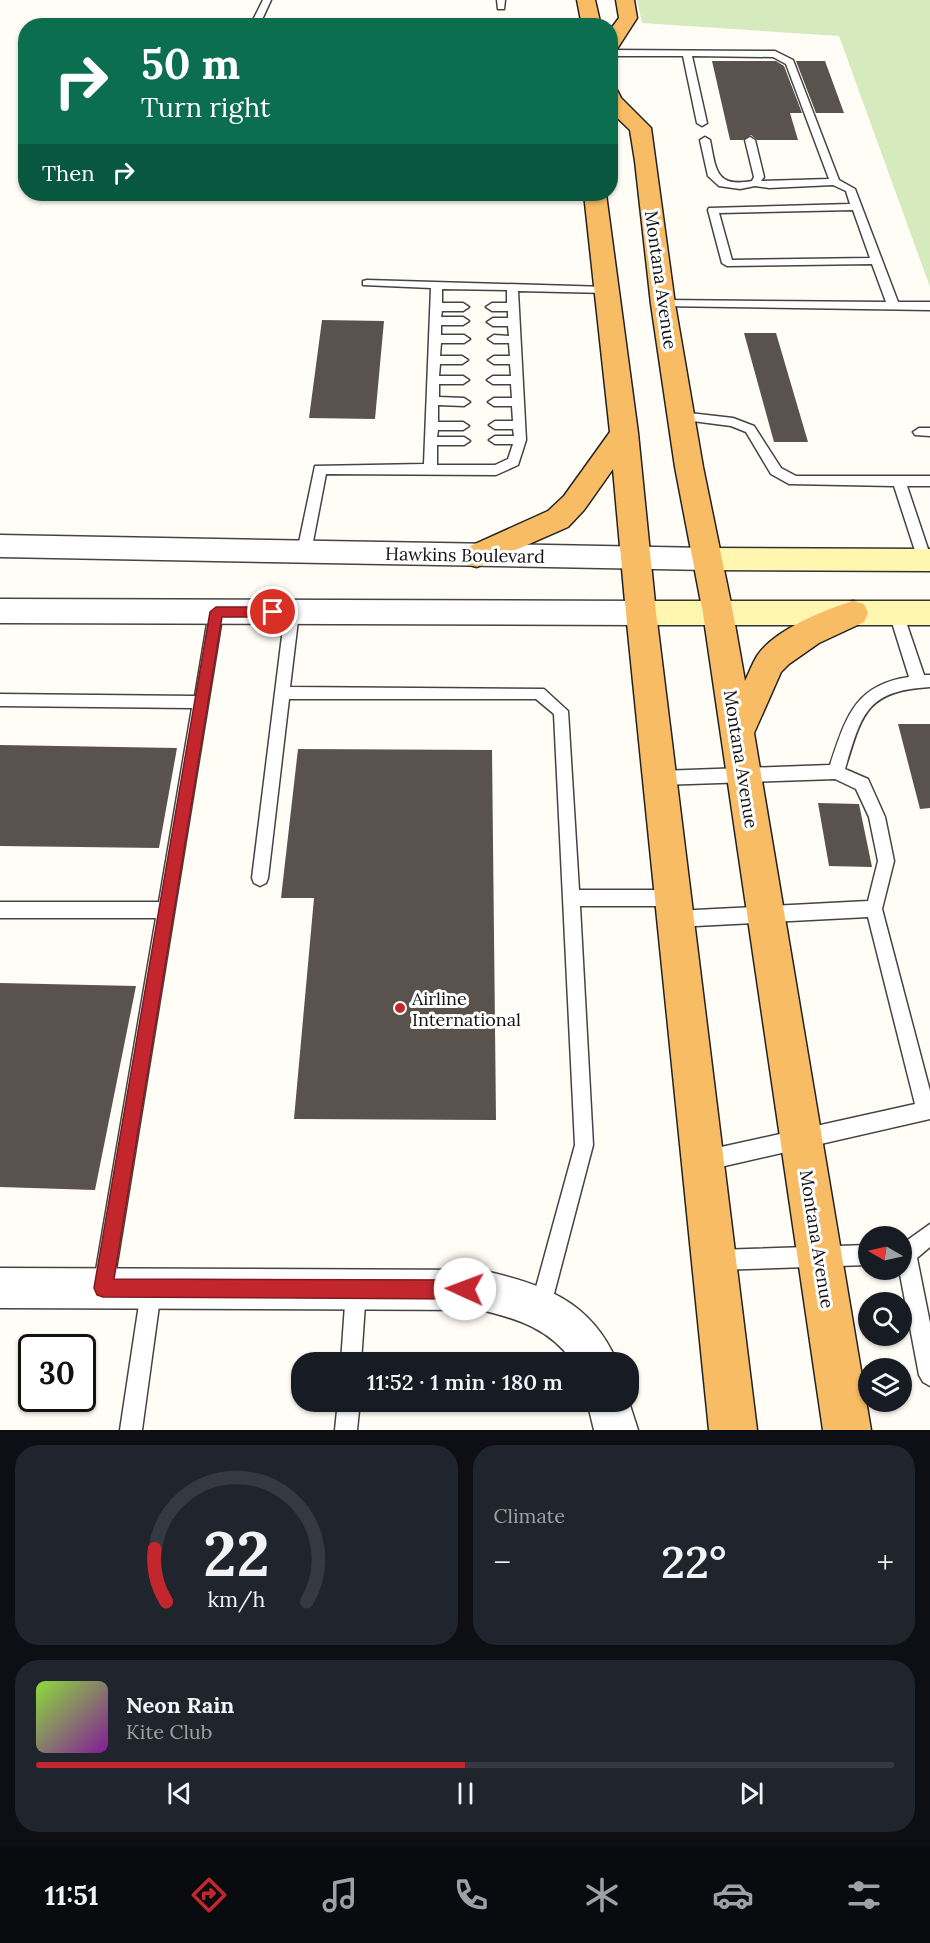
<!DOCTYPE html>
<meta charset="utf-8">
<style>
:root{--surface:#171b24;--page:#20242c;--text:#f1f3f6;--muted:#9ea1a6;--line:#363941;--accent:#c4262e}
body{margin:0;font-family:Lora,serif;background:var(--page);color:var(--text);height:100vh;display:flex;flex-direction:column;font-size:22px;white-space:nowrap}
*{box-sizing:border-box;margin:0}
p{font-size:20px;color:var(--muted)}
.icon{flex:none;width:33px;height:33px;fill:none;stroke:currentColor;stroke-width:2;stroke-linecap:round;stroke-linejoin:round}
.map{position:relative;height:1430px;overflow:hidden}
.panel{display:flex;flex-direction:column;gap:15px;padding:15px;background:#0d0f14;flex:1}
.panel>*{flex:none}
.guide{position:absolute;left:18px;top:18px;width:600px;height:183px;border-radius:24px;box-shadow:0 2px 4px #0004;background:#0b6e4f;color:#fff;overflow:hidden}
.needle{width:39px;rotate:279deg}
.fabs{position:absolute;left:858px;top:1226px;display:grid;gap:12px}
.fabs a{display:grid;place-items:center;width:54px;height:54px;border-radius:50%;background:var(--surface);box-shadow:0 2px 4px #0004;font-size:30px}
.speed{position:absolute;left:18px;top:1334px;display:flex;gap:12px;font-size:30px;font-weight:700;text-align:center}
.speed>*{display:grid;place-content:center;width:78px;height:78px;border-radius:50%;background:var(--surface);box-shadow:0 2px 4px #0004;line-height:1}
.speed .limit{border:3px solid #111;border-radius:9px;background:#fff;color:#111}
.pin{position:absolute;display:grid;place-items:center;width:51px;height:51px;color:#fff;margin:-26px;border:3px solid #fff;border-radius:50%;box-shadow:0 2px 6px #0007}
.me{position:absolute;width:66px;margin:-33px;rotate:272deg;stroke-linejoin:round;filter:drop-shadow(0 0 4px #0008)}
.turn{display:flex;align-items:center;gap:21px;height:126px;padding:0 24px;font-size:27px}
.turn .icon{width:78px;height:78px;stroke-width:2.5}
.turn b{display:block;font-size:42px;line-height:51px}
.then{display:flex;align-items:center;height:57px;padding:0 24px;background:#0003;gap:12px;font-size:22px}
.big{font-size:45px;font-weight:600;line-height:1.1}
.panel .widget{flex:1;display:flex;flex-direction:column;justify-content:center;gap:9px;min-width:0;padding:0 21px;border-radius:24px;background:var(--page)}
.panel .dial{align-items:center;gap:0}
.dial svg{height:156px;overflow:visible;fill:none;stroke:var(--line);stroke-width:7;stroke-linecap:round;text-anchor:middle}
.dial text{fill:var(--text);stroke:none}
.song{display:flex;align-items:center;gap:18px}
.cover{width:72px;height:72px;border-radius:9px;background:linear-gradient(135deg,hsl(90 70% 55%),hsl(290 70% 35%))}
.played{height:6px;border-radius:3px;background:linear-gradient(90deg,var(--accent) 50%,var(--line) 50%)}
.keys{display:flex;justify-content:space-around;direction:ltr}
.heat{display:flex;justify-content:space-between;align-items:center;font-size:33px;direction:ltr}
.panel .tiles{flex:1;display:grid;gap:15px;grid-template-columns:1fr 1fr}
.widget:last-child{grid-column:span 2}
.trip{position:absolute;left:291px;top:1352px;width:348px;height:60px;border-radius:24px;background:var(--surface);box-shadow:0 2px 4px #0004;font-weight:600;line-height:60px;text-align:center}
.tabs{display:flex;height:96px;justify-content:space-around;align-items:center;background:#090b0e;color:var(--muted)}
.tabs .icon{width:42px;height:42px}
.tabs .selected{color:var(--accent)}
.tabs b{font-size:27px;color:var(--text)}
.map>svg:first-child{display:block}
.green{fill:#d5ebbd}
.building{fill:#5a524d}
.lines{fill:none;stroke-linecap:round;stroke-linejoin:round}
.service-casing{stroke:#444;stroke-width:3}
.minor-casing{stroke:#444;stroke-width:3}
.tertiary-casing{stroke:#444;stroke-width:3}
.secondary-casing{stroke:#333;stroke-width:3}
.trunk-casing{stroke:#222;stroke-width:3}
.service{fill:#fff;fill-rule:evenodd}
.minor{fill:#fff;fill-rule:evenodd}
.tertiary{fill:#fff;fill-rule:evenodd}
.secondary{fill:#fff6b0;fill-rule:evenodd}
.trunk{fill:#f7bc64;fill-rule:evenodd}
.route{fill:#c4262e;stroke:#7f191e;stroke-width:1.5}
.poi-dot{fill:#c4262e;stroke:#fff;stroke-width:2}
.labels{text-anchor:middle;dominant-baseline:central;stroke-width:6;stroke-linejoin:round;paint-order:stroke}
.street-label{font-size:18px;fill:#111;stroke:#fff}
.poi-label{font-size:18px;fill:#111;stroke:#fff;text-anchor:start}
</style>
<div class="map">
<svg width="930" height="1430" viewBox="0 0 930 1430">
<rect width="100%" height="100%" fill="#fffdf5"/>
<path class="green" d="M 637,0 L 930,0 L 930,287 L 839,36 L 642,23 Z"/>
<path class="building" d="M 712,61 L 776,61 L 784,66 L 802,113 L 790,113 L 798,140 L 757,140 L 751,135 L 743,140 L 730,140 Z
M 796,61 L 825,61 L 844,113 L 816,113 Z
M 322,320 L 384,321 L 375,419 L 309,418 Z
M 744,333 L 776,333 L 808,442 L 774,442 Z
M 898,724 L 930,724 L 930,808 L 920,809 Z
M 0,745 L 177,748 L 159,848 L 0,846 Z
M 298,749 L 492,750 L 496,1120 L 294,1119 L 314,898 L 281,898 Z
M 818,803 L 859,804 L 872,867 L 829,866 Z
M 0,983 L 136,986 L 95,1190 L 0,1187 Z"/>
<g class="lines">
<defs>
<path id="service" d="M 263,0 L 271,0 L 259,26 L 250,26 Z
M 497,0 L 505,0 L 504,9 L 498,9 Z
M 589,16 L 593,19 L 583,26 L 572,26 Z
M 610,50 L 775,51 L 793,60 L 839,180 L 855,189 L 898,302 L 930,302 L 930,310 L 659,306 L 657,304 L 663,300 L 886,302 L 872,264 L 727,266 L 722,263 L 708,210 L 709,208 L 850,204 L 846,191 L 833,185 L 769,188 L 755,186 L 740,189 L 719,186 L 708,176 L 700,140 L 705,137 L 710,140 C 716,169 715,188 752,181 L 754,177 L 745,140 L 750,137 L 755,140 L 764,177 L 761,181 L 829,179 L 786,64 L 773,57 L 692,56 L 707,123 L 702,126 L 697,123 L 683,56 L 610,56 ZM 853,210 L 870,258 L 732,260 L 719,213 Z
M 367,280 L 607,287 L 613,290 L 607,293 L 518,291 L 526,440 L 518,465 L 496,475 L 326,474 L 311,552 L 304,557 L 297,552 L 315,466 L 424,464 L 431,288 L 363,285 L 363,281 ZM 442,289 L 507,290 L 507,303 L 492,303 L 486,307 L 492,311 L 508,311 L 508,318 L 493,318 L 487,322 L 493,326 L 508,326 L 509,336 L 494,335 L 488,339 L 494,343 L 509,343 L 510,356 L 494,356 L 488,360 L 494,364 L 510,364 L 511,376 L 493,376 L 487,380 L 493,384 L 511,384 L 512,398 L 494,398 L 488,402 L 494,406 L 512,406 L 513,421 L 495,421 L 489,425 L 495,429 L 513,429 L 514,436 L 495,436 L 489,440 L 495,444 L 513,444 L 508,459 L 495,465 L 437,465 L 437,445 L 464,445 L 470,441 L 464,437 L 437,437 L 438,430 L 463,430 L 469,426 L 463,422 L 438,422 L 438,405 L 464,406 L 470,402 L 464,398 L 439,397 L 439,384 L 463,384 L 469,380 L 463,376 L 439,376 L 440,364 L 462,364 L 468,360 L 462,356 L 440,356 L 441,343 L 464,343 L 470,339 L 464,335 L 441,335 L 441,325 L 463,325 L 469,321 L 463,317 L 441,317 L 442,311 L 463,311 L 469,307 L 463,303 L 442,303 Z
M 681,412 L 733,418 L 754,426 L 781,468 L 796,476 L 930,476 L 930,486 L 907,486 L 930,555 L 930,564 L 920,564 L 918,560 L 894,486 L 789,484 L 771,474 L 746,432 L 731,426 L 677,419 L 677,413 Z
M 919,428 L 930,428 L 930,436 L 915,435 L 913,432 Z
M 216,606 L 223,612 L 113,1288 L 110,1295 L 103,1298 L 96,1295 L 93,1288 L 156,918 L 0,918 L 0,902 L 159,902 L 192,708 L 0,706 L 0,694 L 195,696 L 209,612 Z
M 292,606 L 299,612 L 290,687 L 544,689 L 568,711 L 579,890 L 673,890 L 679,892 L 681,898 L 679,904 L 673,906 L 580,906 L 593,1145 L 550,1309 L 547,1316 L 540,1319 L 533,1316 L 530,1309 L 575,1145 L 554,714 L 536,699 L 289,699 L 268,878 L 266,883 L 260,886 L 254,883 L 252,878 L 285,612 Z
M 896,607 L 901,609 L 903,613 L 924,675 L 930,675 L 930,687 C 866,691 862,713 845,769 L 868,779 L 885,817 L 894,861 L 882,909 L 930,1091 L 930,1119 L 703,1171 L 696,1168 L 693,1161 L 696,1154 L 703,1151 L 915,1104 L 868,917 L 676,927 L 670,925 L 668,919 L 670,913 L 676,911 L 868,901 L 878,861 L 869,817 L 856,789 L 835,779 L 660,785 L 654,783 L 652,778 L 654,773 L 660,771 L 830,765 C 846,718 854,685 909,677 L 889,613 L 891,609 Z
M 930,1224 L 930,1247 L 917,1258 L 930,1323 L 930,1386 L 923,1382 L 919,1375 L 899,1269 L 902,1269 L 902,1244 Z
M 868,1245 L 868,1265 L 716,1270 L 709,1267 L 706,1260 L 709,1253 L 716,1250 Z
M 356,1280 L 363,1283 L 366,1290 L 361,1362 L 341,1362 L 346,1290 L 349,1283 Z
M 151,1281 L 158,1284 L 161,1291 L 142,1430 L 120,1430 L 141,1291 L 144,1284 Z
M 338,1401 L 360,1401 L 357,1430 L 335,1430 Z"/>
<path id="minor" d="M 0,1268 L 481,1270 C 542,1284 591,1300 617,1362 L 573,1362 C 550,1329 518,1319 481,1310 L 0,1308 Z
M 628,1399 L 638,1430 L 594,1430 L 587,1401 L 628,1401 Z"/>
<path id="tertiary" d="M 0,535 L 708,548 L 719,551 L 723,559 L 719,567 L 708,570 L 0,557 Z
M 0,599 L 641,601 L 652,604 L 656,613 L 652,622 L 641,625 L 0,623 Z"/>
<path id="secondary" d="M 708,548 L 930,549 L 930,571 L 708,570 L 697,567 L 693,559 L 697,551 Z
M 641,601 L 930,601 L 930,625 L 641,625 L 630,622 L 626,613 L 630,604 Z"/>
<path id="trunk" d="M 577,0 L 595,0 L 601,26 L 582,26 Z
M 616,0 L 634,0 L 637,18 L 617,49 L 610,51 L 610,30 L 619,18 Z
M 610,88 L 617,90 L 621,98 L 651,128 L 675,304 L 703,467 L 733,613 L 745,681 C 749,673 752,664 757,656 C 774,630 824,610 853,601 L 864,604 L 868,613 L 864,622 L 819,643 L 789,664 L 781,672 L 754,733 L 871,1430 L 823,1430 L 703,613 L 675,467 L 651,304 L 635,161 L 630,130 L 610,111 Z
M 584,194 L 606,194 L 638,433 L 656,613 L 757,1430 L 709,1430 L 626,613 L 613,469 L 584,510 L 568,527 L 477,567 L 466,564 L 462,556 L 466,548 L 548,511 L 564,496 L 610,432 Z"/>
</defs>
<use href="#service" class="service-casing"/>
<use href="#minor" class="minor-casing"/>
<use href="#tertiary" class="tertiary-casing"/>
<use href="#secondary" class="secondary-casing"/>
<use href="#trunk" class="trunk-casing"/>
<use href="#service" class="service"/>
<use href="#minor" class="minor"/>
<use href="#tertiary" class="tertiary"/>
<use href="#secondary" class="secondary"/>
<use href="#trunk" class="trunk"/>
</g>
<path class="route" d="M 216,607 L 273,607 L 279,612 L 273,617 L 222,617 L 114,1279 L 465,1280 L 471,1283 L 474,1289 L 471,1296 L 465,1299 L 103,1297 L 97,1295 L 94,1288 L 210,612 Z"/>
<circle class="poi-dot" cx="400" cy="1008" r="6"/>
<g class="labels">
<g class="street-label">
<text transform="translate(661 280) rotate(82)">Montana Avenue</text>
<text transform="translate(465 555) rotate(1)">Hawkins Boulevard</text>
<text transform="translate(741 759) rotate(81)">Montana Avenue</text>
<text transform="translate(817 1239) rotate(81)">Montana Avenue</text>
</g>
<g class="poi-label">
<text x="412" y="998">Airline<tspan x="412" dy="21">International</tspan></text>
</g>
</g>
</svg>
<div class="fabs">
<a><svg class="needle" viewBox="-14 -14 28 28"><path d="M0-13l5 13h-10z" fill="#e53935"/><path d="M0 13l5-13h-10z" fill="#9ea1a6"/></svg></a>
<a><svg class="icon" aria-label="search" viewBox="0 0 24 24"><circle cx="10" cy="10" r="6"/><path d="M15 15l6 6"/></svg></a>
<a><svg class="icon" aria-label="layers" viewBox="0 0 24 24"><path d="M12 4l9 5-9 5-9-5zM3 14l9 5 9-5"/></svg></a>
</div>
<div class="speed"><div class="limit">30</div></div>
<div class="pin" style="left:273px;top:612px;background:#d93025"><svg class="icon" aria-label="arrive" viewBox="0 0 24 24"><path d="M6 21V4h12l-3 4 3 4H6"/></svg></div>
<svg class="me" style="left:465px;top:1289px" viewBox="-20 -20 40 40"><circle r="19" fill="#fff"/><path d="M0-13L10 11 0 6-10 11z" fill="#c4262e"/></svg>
<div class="trip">11:52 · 1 min · 180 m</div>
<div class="guide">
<div class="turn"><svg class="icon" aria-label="right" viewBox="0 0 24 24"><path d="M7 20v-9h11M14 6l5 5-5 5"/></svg><div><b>50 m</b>Turn right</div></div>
<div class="then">Then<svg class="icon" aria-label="right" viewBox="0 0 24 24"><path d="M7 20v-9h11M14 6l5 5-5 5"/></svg></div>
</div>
</div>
<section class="panel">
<div class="tiles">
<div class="widget dial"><svg viewBox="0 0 100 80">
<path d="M14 69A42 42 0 1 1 86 69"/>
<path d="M14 69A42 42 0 0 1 8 42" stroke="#c4262e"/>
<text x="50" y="56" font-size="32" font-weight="700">22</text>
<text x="50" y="72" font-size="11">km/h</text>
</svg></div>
<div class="widget"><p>Climate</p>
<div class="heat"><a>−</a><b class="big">22°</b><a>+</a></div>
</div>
<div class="widget">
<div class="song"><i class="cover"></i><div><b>Neon Rain</b><p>Kite Club</p></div></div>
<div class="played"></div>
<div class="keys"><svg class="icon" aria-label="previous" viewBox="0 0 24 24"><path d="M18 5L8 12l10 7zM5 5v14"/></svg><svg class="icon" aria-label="pause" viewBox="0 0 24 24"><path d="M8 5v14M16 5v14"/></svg><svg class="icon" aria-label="next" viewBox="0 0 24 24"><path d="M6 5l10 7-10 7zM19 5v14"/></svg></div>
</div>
</div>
</section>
<nav class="tabs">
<b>11:51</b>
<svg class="icon selected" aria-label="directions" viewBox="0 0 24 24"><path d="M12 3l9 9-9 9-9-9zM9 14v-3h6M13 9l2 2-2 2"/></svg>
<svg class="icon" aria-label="music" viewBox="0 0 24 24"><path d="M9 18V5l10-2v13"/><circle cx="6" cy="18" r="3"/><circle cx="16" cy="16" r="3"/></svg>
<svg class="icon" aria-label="phone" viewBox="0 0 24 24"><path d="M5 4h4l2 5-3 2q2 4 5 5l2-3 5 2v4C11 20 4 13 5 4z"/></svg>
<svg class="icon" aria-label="climate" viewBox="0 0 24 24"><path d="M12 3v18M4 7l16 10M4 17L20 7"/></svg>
<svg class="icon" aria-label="car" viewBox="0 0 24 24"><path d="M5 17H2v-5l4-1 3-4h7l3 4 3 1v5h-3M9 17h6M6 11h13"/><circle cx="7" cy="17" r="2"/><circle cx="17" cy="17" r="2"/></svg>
<svg class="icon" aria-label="filters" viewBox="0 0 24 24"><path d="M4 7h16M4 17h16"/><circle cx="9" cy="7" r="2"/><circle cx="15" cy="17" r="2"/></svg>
</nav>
